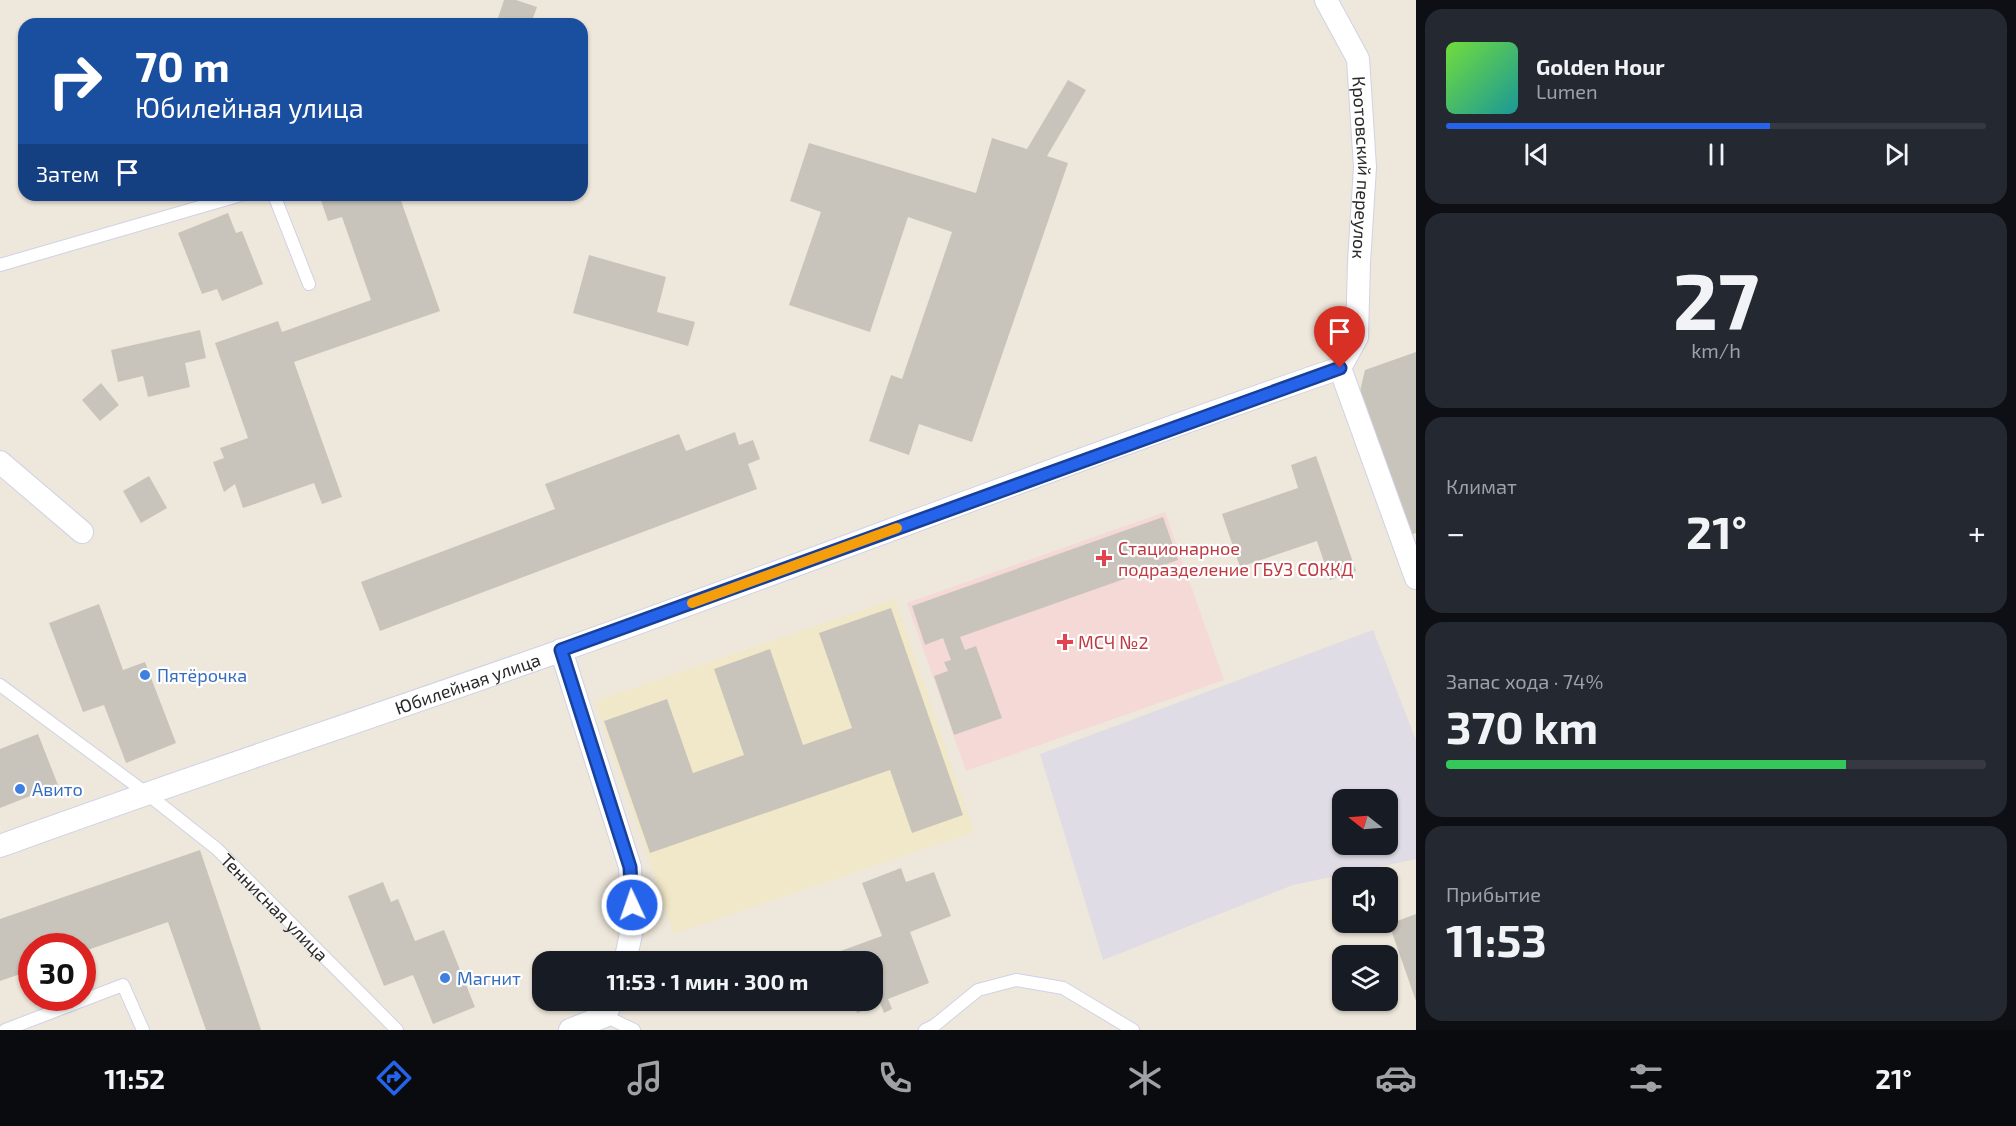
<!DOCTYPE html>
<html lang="ru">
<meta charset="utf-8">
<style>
:root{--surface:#171b24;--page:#242831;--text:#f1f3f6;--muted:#9ea1a6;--line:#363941;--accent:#2563eb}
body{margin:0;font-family:"Exo 2",sans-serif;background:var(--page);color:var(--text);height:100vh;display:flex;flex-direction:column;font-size:22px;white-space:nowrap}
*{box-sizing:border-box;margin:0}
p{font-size:20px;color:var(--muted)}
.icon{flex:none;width:33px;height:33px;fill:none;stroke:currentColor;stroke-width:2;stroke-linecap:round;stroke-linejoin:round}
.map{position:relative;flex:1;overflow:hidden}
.panel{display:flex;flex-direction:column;gap:9px;padding:9px;background:#0d0f14;width:600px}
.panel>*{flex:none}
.top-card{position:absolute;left:18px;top:18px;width:570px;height:183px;border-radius:18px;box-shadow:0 2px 4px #0004;background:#1a4fa0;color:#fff;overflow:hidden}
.needle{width:39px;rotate:287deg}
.buttons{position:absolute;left:1332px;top:789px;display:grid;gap:12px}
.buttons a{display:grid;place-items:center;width:66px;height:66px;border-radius:12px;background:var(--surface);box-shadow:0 2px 4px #0004;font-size:30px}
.speed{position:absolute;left:18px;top:933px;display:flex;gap:12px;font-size:30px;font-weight:700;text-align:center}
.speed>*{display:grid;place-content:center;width:78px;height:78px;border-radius:50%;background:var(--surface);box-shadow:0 2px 4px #0004;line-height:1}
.speed .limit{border:9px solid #d22;background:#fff;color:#111}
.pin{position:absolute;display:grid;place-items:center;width:51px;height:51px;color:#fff;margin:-62px -26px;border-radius:50% 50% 50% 0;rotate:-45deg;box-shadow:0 0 6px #0007}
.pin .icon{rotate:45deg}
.me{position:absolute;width:66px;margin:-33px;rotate:357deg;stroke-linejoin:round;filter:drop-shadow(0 0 4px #0008)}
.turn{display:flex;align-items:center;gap:21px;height:126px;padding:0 18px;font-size:27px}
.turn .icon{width:78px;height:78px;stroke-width:2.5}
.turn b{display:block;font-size:42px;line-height:51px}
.then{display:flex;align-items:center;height:57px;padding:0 18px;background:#0003;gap:12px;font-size:22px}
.big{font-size:45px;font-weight:700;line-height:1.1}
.panel .tile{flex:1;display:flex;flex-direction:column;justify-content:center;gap:9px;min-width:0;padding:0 21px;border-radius:18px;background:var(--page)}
.panel .dial{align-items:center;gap:0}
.dial b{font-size:78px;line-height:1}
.song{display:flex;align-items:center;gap:18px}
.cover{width:72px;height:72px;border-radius:9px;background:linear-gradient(135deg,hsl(100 70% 55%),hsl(180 70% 35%))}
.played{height:6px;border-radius:3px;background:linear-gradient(90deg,var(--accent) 60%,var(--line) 60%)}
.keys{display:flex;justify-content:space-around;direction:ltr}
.heat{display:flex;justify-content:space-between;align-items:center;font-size:33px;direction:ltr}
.charge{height:9px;border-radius:4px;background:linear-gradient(90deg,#34c759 74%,var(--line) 0)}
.trip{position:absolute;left:532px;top:951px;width:351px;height:60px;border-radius:18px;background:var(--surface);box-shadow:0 2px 4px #0004;font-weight:700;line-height:60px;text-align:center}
.menu{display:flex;height:96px;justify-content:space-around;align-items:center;background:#090b0e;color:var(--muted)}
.menu .icon{width:42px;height:42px}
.menu .on{color:var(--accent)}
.menu b{font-size:27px;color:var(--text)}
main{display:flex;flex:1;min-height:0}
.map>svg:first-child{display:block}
.industrial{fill:#e0dce5;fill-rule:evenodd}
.education{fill:#f1e8c9}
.medical{fill:#f5d9d7}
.building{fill:#c9c4bb}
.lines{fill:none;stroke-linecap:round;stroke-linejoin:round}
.service-casing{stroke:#d0d2e5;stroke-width:14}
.minor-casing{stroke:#d0d2e5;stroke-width:24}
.service{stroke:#fff;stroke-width:12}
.minor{stroke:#fff;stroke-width:22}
.route-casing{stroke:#184099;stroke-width:15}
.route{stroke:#2563eb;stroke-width:10}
.slow{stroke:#f59e0b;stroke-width:10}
.health-dot{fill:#e0444e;stroke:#fff;stroke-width:2}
.shop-dot{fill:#3f7fe0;stroke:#fff;stroke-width:2}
.labels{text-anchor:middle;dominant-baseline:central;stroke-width:4.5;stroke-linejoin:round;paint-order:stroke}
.street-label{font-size:18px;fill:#2a2a2a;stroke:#fff}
.health-label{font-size:18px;fill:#be3a42;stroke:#fff;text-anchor:start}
.shop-label{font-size:18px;fill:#366cbe;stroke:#fff;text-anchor:start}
</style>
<main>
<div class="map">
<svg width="1416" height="1030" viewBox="0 0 1416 1030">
<rect width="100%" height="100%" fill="#eee7db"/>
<path class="industrial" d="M 1373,630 L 1416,740 L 1416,859 L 1293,885 L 1103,960 L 1040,754 ZM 1342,800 L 1388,800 L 1388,844 L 1342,844 Z"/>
<path class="education" d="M 895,599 L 974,832 L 674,934 L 595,701 Z"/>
<path class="medical" d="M 1165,512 L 1224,680 L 966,771 L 907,603 Z"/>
<path class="building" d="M 504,0 L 516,0 L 537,7 L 531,24 L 496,24 Z
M 1068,80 L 1086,90 L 1047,156 L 1068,163 L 972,442 L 919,424 L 909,455 L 869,441 L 891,375 L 902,379 L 952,232 L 908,217 L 870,332 L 789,305 L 821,212 L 790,201 L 809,143 L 976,193 L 992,138 L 1027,149 Z
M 319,195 L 399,195 L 440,311 L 294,362 L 342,497 L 322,504 L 314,483 L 243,508 L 235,484 L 224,492 L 213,462 L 224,458 L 220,448 L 248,438 L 215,343 L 278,321 L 282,332 L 371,300 L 342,217 L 328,221 Z
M 228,213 L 236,233 L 242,231 L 263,284 L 222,301 L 217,289 L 202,294 L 178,233 Z
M 589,255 L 666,277 L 657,312 L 695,322 L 688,346 L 573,313 Z
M 200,330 L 206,358 L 185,363 L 190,387 L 148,397 L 143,376 L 118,382 L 111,350 Z
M 1416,352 L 1416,533 L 1411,535 L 1360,391 L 1365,370 Z
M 101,383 L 119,405 L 100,421 L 82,400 Z
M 735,432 L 739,445 L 753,440 L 760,459 L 748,464 L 757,489 L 380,631 L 361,582 L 555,509 L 545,484 L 679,434 L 686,451 Z
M 1316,456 L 1356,571 L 1330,580 L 1317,541 L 1240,567 L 1222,514 L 1298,488 L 1291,465 Z
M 149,476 L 167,508 L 141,523 L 123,491 Z
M 1163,517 L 1178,560 L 960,637 L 965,650 L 976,646 L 1002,718 L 954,735 L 934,676 L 948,671 L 944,662 L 951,660 L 943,638 L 925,645 L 912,606 Z
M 99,604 L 123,670 L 145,662 L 176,743 L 126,763 L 104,705 L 83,712 L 49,623 Z
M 891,608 L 963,815 L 912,833 L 890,770 L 650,853 L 604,721 L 667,699 L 693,773 L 744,755 L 714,669 L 770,649 L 803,745 L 852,728 L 819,633 Z
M 38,734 L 58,785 L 0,808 L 0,749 Z
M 200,850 L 261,1030 L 206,1030 L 168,922 L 82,952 L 82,946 L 32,946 L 32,970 L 0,981 L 0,919 Z
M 901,868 L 906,882 L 934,872 L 951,916 L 910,932 L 929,983 L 888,999 L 892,1009 L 884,1013 L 880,1003 L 857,1013 L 853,1000 L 873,1000 L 873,962 L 838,962 L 835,953 L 882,936 L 862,883 Z
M 383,882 L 391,902 L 398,899 L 415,941 L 444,930 L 475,1007 L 433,1024 L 413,975 L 384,986 L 348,896 Z
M 1416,914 L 1416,1001 L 1389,924 Z"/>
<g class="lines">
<defs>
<g id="service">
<path d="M 274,195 L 309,284"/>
<path d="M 0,265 L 241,195"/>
<path id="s1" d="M 0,685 L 146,793 L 217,849 L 397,1030"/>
<path d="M 605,1016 L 634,1030"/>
<path d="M 5,1030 L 123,985 L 143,1030"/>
<path d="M 925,1030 L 935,1025 L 978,990 L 1016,980 L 1063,988 L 1133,1030"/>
</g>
<g id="minor">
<path id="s2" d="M 1326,0 L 1358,59 L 1365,167 L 1359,262 L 1357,337 L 1340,368 L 1416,578"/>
<path d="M 0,462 L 82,532"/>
<path d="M 561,650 L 630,867 L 633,924 L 625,962"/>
<path id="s3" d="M 0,846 C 186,778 374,717 560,651 C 821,558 1079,457 1340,368"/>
<path d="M 570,1030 L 605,1016 L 612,1000"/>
</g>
</defs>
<use href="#service" class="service-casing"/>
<use href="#minor" class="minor-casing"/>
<use href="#service" class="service"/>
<use href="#minor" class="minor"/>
</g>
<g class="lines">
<defs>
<path id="route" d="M 632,905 L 630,867 L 561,650 L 1340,368"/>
</defs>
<use href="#route" class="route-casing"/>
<use href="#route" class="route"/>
<path class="slow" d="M 692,603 L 897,528"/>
</g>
<g class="health-dot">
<path d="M1101 549h6v6h6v6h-6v6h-6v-6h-6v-6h6z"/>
<path d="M1062 633h6v6h6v6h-6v6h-6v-6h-6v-6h6z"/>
</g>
<g class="shop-dot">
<circle cx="145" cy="675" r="6"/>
<circle cx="20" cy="789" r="6"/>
<circle cx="445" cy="978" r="6"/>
</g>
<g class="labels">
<g class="street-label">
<text stroke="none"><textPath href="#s2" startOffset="176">Кротовский переулок</textPath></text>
<text stroke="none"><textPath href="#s3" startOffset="495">Юбилейная улица</textPath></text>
<text stroke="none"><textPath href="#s1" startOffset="354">Теннисная улица</textPath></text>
</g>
<g class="health-label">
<text x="1118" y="548">Стационарное<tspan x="1118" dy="21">подразделение ГБУЗ СОККД</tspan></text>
<text x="1078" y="642">МСЧ №2</text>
</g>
<g class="shop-label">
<text x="157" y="675">Пятёрочка</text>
<text x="32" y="789">Авито</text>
<text x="457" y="978">Магнит</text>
</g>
</g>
</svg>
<div class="buttons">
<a><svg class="needle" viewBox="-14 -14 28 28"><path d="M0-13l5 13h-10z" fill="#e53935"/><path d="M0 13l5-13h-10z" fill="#9ea1a6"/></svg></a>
<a><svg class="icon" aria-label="sound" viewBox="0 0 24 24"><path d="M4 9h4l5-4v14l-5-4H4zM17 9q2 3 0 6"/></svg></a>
<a><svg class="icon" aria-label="layers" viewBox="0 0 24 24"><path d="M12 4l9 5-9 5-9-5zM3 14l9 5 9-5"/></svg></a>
</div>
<div class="speed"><div class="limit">30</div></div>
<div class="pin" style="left:1340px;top:368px;background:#d93025"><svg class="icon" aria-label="arrive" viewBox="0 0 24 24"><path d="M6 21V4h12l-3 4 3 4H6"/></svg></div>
<svg class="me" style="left:632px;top:905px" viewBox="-20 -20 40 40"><circle r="17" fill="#2563eb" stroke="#fff" stroke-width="3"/><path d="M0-11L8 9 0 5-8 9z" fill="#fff"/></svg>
<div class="trip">11:53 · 1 мин · 300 m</div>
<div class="top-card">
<div class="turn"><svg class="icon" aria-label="right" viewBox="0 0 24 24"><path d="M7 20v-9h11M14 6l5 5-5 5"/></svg><div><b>70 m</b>Юбилейная улица</div></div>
<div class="then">Затем<svg class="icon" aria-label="arrive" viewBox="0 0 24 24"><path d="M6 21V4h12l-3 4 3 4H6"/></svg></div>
</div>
</div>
<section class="panel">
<div class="tile">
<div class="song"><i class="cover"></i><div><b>Golden Hour</b><p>Lumen</p></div></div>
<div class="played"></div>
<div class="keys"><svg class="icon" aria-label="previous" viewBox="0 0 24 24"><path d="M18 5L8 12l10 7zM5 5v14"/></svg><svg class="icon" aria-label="pause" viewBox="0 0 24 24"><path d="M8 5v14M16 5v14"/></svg><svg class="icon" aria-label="next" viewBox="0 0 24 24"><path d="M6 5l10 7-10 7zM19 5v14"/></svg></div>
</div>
<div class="tile dial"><b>27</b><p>km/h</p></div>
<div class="tile"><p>Климат</p>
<div class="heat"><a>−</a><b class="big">21°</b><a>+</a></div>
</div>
<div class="tile"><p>Запас хода · 74%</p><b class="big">370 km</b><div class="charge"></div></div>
<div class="tile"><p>Прибытие</p><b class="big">11:53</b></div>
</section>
</main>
<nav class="menu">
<b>11:52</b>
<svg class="icon on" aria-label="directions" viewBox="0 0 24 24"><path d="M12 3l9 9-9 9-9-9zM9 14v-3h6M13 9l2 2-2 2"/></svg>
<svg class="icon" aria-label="music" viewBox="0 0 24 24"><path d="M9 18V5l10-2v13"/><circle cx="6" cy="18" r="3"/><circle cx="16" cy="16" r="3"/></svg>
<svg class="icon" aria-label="phone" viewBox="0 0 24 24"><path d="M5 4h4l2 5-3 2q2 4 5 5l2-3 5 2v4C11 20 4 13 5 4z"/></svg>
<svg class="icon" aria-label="climate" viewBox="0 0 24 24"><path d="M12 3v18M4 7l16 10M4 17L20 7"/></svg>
<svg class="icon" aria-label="car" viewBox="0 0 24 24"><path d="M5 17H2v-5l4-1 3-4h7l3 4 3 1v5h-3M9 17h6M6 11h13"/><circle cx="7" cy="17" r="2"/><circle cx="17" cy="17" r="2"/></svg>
<svg class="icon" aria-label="filters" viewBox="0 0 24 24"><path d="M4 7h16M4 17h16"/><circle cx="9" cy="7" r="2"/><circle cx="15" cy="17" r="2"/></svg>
<b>21°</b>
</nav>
